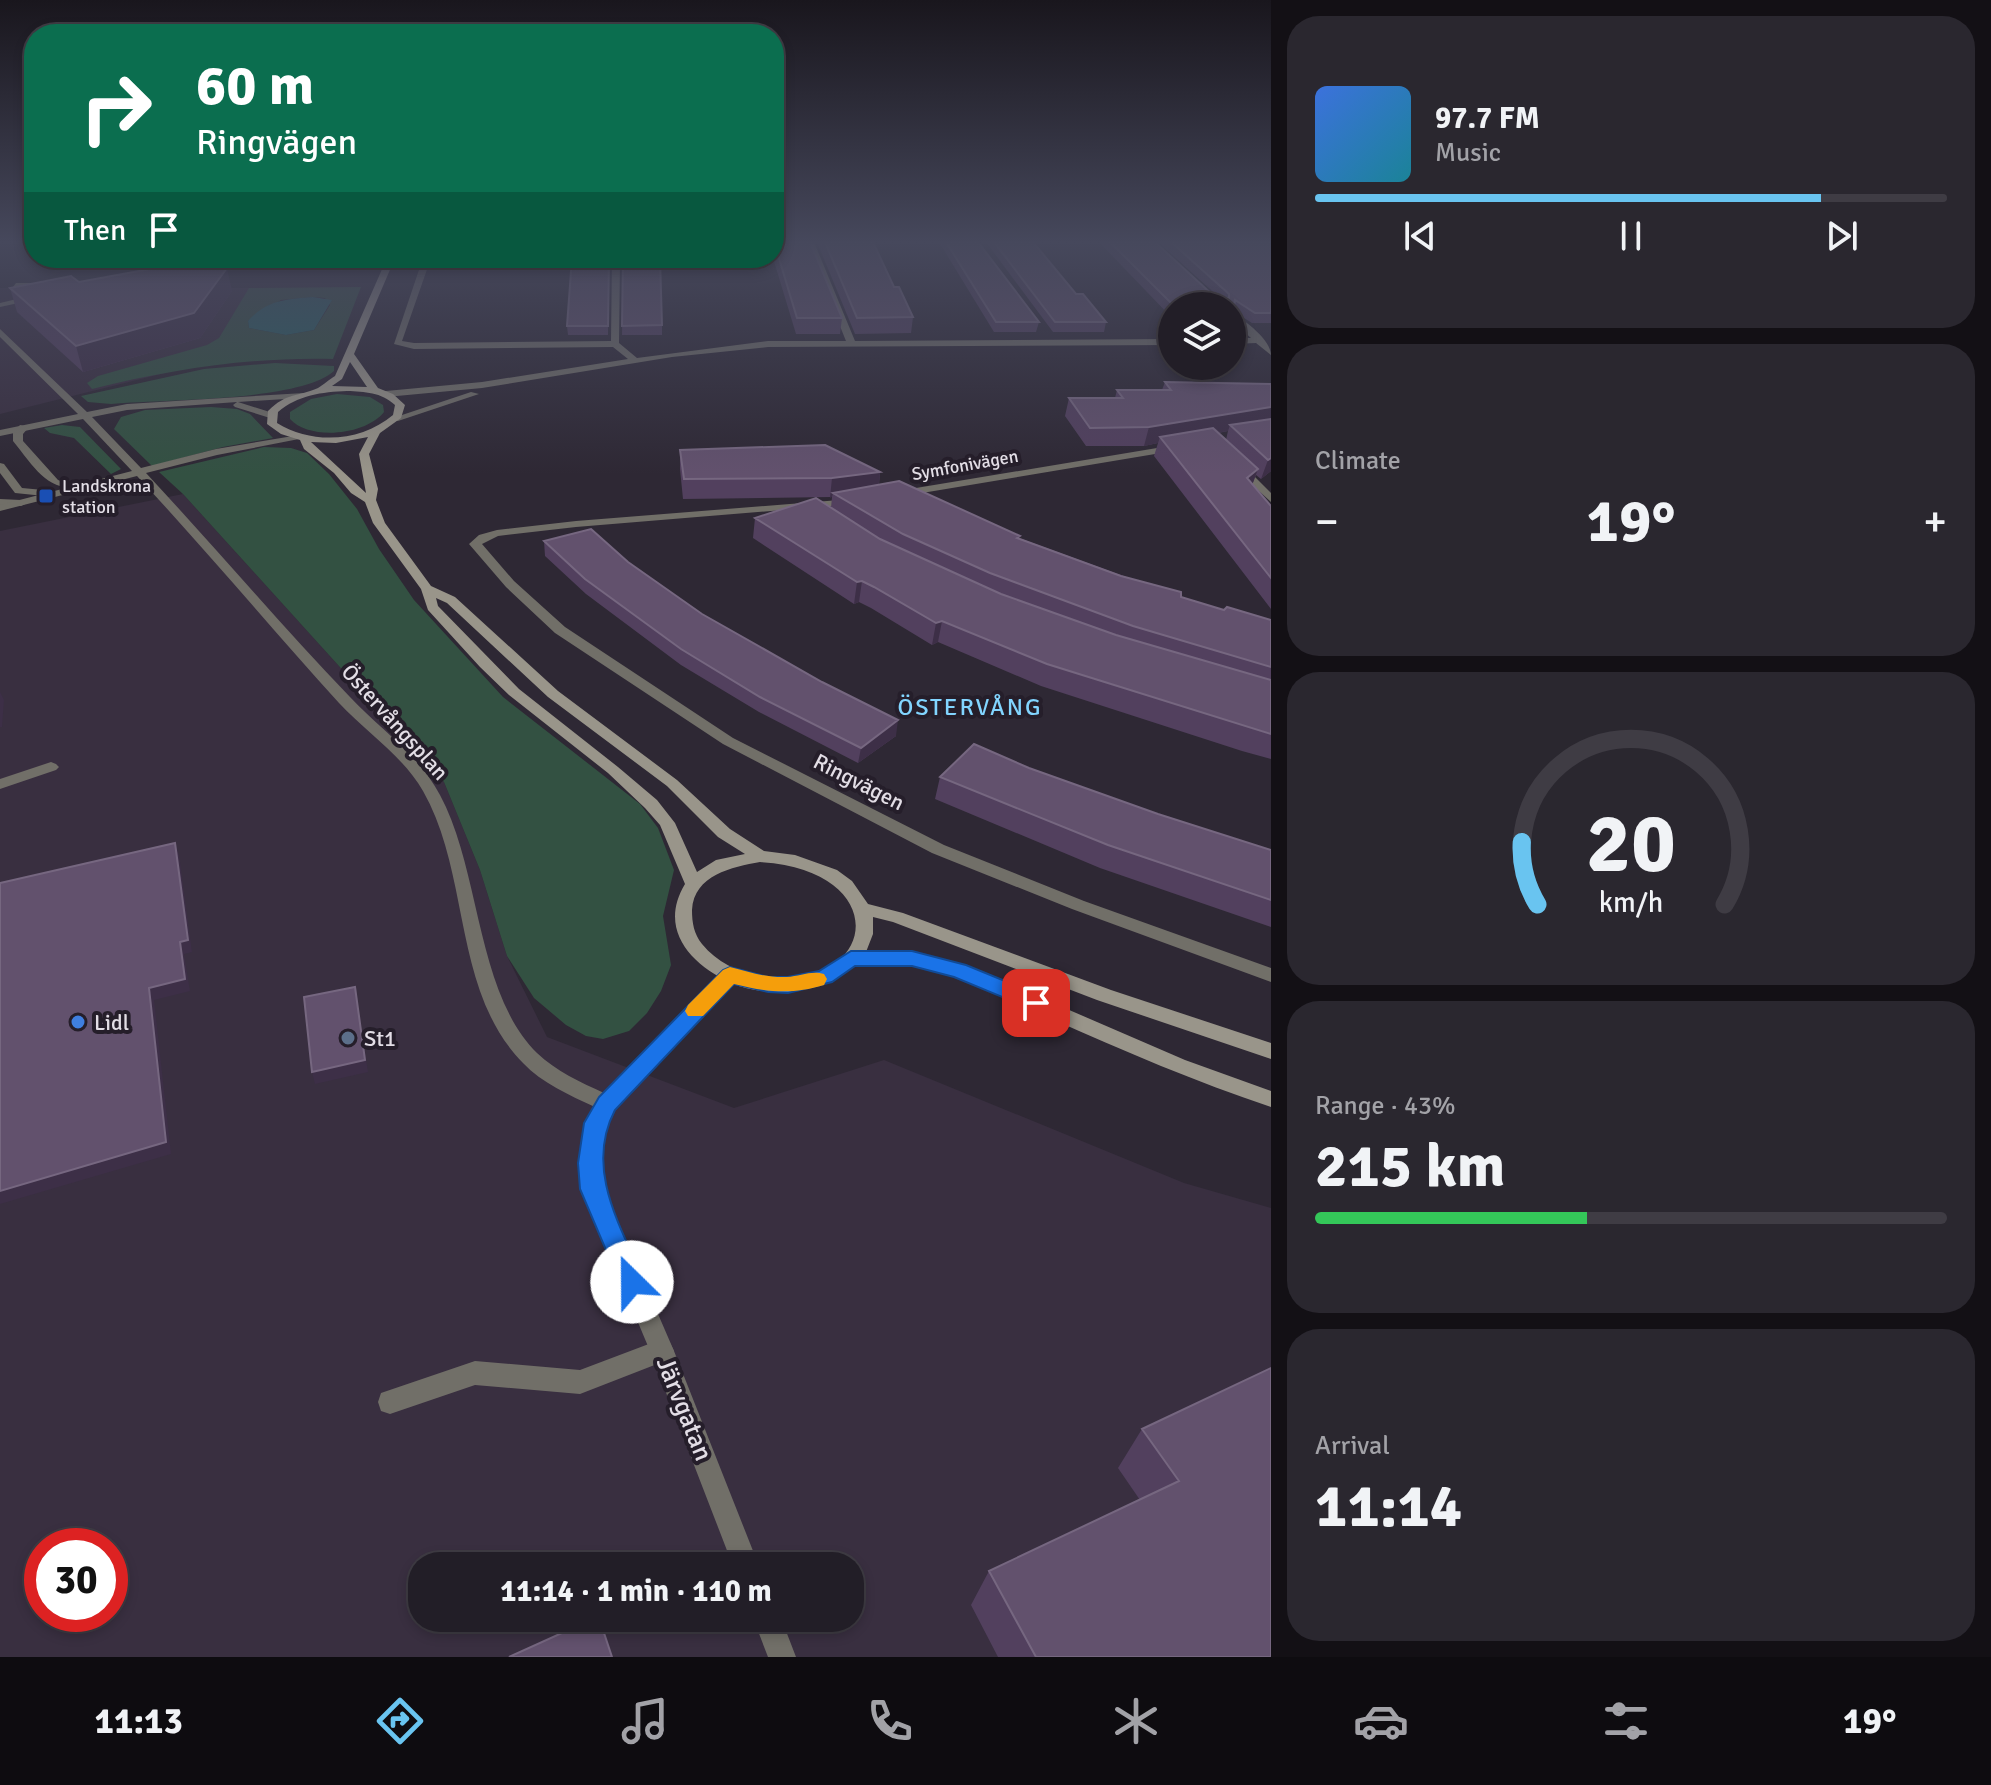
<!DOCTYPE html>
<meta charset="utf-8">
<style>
:root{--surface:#221e27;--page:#2a272f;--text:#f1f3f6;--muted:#a2a2a7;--line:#3f3c44;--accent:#69c4f0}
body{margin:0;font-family:Signika,sans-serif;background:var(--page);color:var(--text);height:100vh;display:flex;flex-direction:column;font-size:30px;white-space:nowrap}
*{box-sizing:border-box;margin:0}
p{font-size:26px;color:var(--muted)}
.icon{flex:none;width:44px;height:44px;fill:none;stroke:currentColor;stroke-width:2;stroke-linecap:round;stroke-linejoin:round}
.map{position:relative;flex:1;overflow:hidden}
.sheet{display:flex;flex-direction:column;gap:16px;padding:16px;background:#131015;width:720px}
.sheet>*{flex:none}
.top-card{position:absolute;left:24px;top:24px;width:760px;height:244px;border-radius:32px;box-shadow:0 4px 12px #0003,0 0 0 2px var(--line);background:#0b6e4f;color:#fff;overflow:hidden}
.controls{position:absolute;left:1158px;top:292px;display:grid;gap:16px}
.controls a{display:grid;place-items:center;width:88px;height:88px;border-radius:50%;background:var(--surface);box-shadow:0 4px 12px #0003,0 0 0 2px var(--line);font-size:40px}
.speed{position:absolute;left:24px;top:1528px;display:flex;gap:16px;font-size:40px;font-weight:700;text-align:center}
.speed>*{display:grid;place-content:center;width:104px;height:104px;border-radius:50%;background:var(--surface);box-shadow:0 4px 12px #0003,0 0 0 2px var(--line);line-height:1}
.speed .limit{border:12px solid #d22;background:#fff;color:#111}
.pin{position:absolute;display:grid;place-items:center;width:68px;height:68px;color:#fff;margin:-34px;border-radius:16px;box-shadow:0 4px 12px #0006}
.me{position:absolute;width:88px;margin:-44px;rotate:337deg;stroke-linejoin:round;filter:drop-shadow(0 0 6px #0008)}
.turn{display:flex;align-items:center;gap:28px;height:168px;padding:0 40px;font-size:36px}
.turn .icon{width:104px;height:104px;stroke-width:2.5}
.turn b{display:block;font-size:56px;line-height:68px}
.then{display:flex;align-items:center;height:76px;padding:0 40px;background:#0003;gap:16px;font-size:30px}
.big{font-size:60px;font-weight:800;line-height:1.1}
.sheet .tile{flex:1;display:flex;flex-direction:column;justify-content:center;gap:12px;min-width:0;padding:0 28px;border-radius:32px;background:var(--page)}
.sheet .dial{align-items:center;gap:0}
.dial svg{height:208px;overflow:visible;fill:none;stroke:var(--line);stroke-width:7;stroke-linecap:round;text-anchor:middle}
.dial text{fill:var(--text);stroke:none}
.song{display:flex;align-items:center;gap:24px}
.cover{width:96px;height:96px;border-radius:12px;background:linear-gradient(135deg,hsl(220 70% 55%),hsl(190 70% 35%))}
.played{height:8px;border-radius:4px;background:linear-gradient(90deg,var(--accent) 80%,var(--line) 80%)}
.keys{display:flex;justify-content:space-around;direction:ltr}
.heat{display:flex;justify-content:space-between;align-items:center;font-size:44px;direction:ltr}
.charge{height:12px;border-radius:6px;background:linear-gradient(90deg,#34c759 43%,var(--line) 0)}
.trip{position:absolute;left:408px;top:1552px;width:456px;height:80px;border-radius:32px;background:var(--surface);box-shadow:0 4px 12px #0003,0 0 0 2px var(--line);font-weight:800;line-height:80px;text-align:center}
.dock{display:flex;height:128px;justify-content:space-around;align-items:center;background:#0e0c10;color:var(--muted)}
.dock .icon{width:56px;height:56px}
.dock .current{color:var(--accent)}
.dock b{font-size:36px;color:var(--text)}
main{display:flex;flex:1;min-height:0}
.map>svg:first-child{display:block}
.built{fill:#392f40;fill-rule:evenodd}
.green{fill:#335142;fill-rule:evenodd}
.water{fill:#276062}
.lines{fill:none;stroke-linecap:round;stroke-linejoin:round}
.service{fill:#716f68;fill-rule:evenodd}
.minor{fill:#716f68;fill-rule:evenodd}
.secondary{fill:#99958a;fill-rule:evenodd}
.wall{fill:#52405e;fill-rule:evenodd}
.shaded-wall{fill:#3d2f47}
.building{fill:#62516d;stroke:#766780;stroke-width:2}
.route{fill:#1a73e8;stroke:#114b97;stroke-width:2}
.slow{fill:#f59e0b}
.transit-dot{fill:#1a4fb4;stroke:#251e2a;stroke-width:3}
.shop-dot{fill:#3f7fe0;stroke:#251e2a;stroke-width:3}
.service-dot{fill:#5c6f8a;stroke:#251e2a;stroke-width:3}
.labels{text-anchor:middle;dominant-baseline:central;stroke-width:8;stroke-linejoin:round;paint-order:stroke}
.far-street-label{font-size:18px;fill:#e3dee6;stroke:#251e2a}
.far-poi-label{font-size:18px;fill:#e3dee6;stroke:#251e2a;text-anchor:start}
.street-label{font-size:22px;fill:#e3dee6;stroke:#251e2a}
.poi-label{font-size:22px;fill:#e3dee6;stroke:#251e2a;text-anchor:start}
.neighbourhood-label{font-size:24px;letter-spacing:2px;fill:#82d5ff;stroke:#251e2a}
.near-street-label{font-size:26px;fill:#e3dee6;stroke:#251e2a}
</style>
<main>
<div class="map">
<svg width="1271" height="1657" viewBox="0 0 1271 1657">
<rect width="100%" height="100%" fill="#2e2834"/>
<path class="built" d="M 0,288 L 254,288 L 205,363 L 0,414 Z
M 183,494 L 444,782 L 480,870 L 507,956 L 547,1037 L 734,1108 L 884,1060 L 1184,1183 L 1271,1208 L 1271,1657 L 0,1657 L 0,531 ZM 42,1546 L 110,1546 L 110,1614 L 42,1614 ZM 422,1566 L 850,1566 L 850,1618 L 422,1618 Z"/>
<path class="green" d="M 361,287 L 333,359 C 250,357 173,369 92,389 L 87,383 L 98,376 L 207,345 L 219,338 L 249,288 ZM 313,297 L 325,298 L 330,305 L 314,330 L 286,335 L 249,328 L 248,321 L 281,300 Z
M 275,363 L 334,366 L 334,371 C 299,402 162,399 111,404 L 88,402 L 81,396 L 204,369 Z
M 337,394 L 370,397 L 383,405 L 384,412 C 366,435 310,441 290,419 L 290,412 L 311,399 Z
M 211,407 L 237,409 L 250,414 L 273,438 L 223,447 L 152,466 L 114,429 L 121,417 L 145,410 Z
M 62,425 L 80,427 L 121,469 L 111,474 L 74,438 L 50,433 L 44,428 Z
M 264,447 L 291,448 L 307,453 L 329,474 L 357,509 L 379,549 L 414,600 L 503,697 L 640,804 L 658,828 L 674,870 L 663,916 L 671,965 L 661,991 L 647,1013 L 629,1031 L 603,1039 L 586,1036 L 566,1025 L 534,998 L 507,956 L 480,870 L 444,782 L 183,494 L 159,472 Z"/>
<path class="water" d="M 313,297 L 332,300 L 314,330 L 286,335 L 249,328 L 248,321 C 267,300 286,299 313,297 Z"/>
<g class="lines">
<path class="service" d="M 16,283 L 45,283 L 49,285 L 45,287 L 13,287 Z
M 34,295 L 37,299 L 0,307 L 0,303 Z
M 20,425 L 29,427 L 23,434 L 23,441 L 58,480 C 69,485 83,478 92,485 L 91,487 C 48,494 38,472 13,441 L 13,433 Z
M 0,463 L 4,464 L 22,488 L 54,491 L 60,494 L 54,497 L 15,493 L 0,473 Z
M 0,499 L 21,500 L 27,503 L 21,506 L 0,505 Z
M 51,762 L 56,764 L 59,767 L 56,770 L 0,789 L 0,779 Z
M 662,1339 L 670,1343 L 674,1351 L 670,1359 L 580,1394 L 475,1385 L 390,1414 L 381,1411 L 378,1402 L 381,1393 L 475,1361 L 580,1370 Z"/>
<path class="minor" d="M 806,242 L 814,242 L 855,341 L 1172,339 L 1172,345 L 768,347 L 672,357 L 482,388 L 386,397 L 381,394 L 386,391 L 482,382 L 628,359 L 613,347 L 414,349 L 394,344 L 423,258 L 431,258 L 402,341 L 414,343 L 611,341 L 612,258 L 620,258 L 619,343 L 637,358 L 768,341 L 846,341 Z
M 1232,313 C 1246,321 1271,340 1271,355 L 1256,343 L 1232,344 L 1232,338 L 1251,338 L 1232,321 Z
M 0,329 L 87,412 L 127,404 L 304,393 L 306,395 L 301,398 L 238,402 L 273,413 L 273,417 L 270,418 L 235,407 L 233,405 L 237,402 L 127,410 L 92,417 L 141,468 L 216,449 L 299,435 L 299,439 L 217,455 L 146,473 C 215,547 280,624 350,697 C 380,729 419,755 440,795 C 481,871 476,993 537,1053 C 556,1071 580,1082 604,1093 L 724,970 L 736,970 L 739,975 L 736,980 L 614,1109 C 603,1135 601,1161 604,1189 L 674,1351 L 759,1566 L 733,1566 L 650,1351 L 582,1189 L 583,1145 L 595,1107 C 569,1095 542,1083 523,1063 C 452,991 471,875 423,791 C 403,756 366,732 339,703 C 271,628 206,550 137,476 L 0,511 L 0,505 L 132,471 L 83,419 L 0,436 L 0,430 L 78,414 L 0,337 Z
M 471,392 L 479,394 L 398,421 L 390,419 Z
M 1175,445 L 1179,446 L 1179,450 L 898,497 L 892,494 L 898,491 Z
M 1235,465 L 1243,465 L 1271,493 L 1271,502 L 1235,469 Z
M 852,499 L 858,502 L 856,504 L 576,527 L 498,536 L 482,544 L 514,581 L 565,627 L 733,738 L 944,845 L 1084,901 L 1271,968 L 1271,982 L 1072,909 L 932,853 L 723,744 L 555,633 L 506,587 L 469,544 L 479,535 L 497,530 L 576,521 Z
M 753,1618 L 781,1618 L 796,1657 L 768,1657 Z"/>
<path class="secondary" d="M 387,258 L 395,258 L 354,354 L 378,388 L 393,394 L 405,405 L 401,418 L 380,433 L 369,454 L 378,489 L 376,500 L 385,523 L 431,586 L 455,597 L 558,691 L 677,780 L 730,829 L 764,851 L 795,855 L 837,870 L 852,881 L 868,904 L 903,913 L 1111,990 L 1271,1043 L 1271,1059 L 1097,1000 L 893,922 L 873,917 L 873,934 L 866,952 L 912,952 L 965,965 L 1185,1060 L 1271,1091 L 1271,1107 C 1196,1082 1124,1051 1052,1019 C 1008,999 960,971 911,966 C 900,964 867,962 857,965 C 848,967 840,977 832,981 C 802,994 761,996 731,983 C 690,964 658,929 685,884 L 660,825 L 645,808 L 608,773 L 509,695 L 480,667 L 428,610 L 421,589 L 373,523 L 365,502 L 351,493 L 334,473 L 304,449 L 300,440 L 281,434 L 267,424 L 268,411 C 287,392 298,397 318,388 C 323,385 330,379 335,376 ZM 350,362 L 367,387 L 332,386 L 342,379 ZM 347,391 C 365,392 381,392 395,405 L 393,415 C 361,442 313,445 277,423 L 278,412 C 298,395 322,392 347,391 ZM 368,437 L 359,454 L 366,493 L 311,442 L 336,443 ZM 436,598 L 447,603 L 548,697 L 667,786 L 718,837 L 745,854 L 716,860 L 697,872 L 675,823 L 657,800 L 618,767 L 519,689 L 438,606 ZM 760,862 C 896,870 879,994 760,976 C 737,972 717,962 702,944 C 694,934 692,923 692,910 C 694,875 732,867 760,862 Z"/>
</g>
<path class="wall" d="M 774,242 L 842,318 L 840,334 L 796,334 L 773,258 L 774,258 Z
M 817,242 L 873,242 L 894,287 L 913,317 L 911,333 L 855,334 Z
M 939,242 L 978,242 L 1039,322 L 1036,332 L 994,332 Z
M 986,242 L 1033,242 L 1076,294 L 1106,322 L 1104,332 L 1053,332 Z
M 1099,242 L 1155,242 L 1216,298 L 1220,298 L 1158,242 L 1271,242 L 1271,323 L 1252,323 L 1233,311 L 1232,316 L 1232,306 L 1172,306 L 1172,318 Z
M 609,258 L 608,335 L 568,335 L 567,326 Z
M 623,258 L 662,325 L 662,335 L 622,335 Z
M 79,282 L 232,291 L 200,338 L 83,372 L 17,312 L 10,288 Z
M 1165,382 L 1271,384 L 1271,471 L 1261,479 L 1256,475 L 1252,485 L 1271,506 L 1271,609 L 1154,456 L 1158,443 L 1144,446 L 1086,446 L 1065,416 L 1069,398 L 1115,398 L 1117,390 L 1162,390 ZM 1228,431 L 1226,440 L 1218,433 Z
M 680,450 L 880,472 L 879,485 L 1020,536 L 1019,538 L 1181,597 L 1224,610 L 1271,620 L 1271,759 L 1242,751 L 1041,686 L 938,642 L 932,645 L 871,608 L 859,602 L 854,604 L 753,538 L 755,518 L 831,508 L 832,497 L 683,499 L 680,469 Z
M 544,541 L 628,562 L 702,614 L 896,736 L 858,763 L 759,712 L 681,665 L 586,594 L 545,556 Z
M 1029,768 L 1158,814 L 1271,850 L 1271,927 L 1100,868 L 935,799 L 940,777 Z
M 1271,1368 L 1271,1657 L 998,1657 L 971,1605 L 989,1571 L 1140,1500 L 1118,1468 L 1142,1429 Z"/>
<path class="shaded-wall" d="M 227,268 L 232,291 L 200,338 L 83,372 L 76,346 Z
M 1271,407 L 1271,423 L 1230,425 L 1228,431 L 1164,442 L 1160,437 L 1158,443 L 1144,446 L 1149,427 Z
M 1271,458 L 1271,471 L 1261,479 L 1268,460 Z
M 1258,469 L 1251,488 L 1247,478 Z
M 880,472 L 878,492 L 833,493 L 832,497 L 830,498 L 832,478 Z
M 862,581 L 859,602 L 854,604 L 857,582 Z
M 942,621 L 938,642 L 932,645 L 936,623 Z
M 0,692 L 4,700 L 2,727 L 0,727 Z
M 898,720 L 896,736 L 858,763 L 861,748 Z
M 175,843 L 179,855 L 192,952 L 184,954 L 190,991 L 154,1000 L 171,1154 L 0,1204 L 0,1191 L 149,988 L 180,942 Z
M 355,987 L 368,1072 L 315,1084 L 312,1072 Z"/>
<path class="building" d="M 774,242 L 810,242 L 842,318 L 797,318 Z
M 825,242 L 873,242 L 894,287 L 899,287 L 913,317 L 857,318 Z
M 946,242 L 978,242 L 1039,322 L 996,322 Z
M 994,242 L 1033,242 L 1076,294 L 1083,294 L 1106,322 L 1055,322 Z
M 1110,242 L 1155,242 L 1216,298 L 1229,298 L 1229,294 L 1171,242 L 1271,242 L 1271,313 L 1255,313 L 1235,300 L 1233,313 L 1232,313 L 1232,306 L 1174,306 Z
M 572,258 L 609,258 L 608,326 L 567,326 Z
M 623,258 L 660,258 L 662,325 L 622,326 Z
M 227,268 L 194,313 L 76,346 L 10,288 L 71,276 L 79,282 L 150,269 Z
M 1165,382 L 1271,384 L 1271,407 L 1149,427 L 1090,428 L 1069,398 L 1123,398 L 1117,390 L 1171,390 Z
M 1271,419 L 1271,458 L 1268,460 L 1230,425 Z
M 1213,428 L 1258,469 L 1247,478 L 1271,506 L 1271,578 L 1160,437 Z
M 825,445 L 880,472 L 832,478 L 684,479 L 680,450 Z
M 899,481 L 1020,536 L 1017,538 L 1121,576 L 1181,592 L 1181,597 L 1224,610 L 1227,607 L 1271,620 L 1271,667 L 1133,626 L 990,573 L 903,534 L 833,493 Z
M 816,498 L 880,539 L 1001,594 L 1116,635 L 1271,680 L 1271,734 L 1047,664 L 942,621 L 936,623 L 874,587 L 862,581 L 857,582 L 755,518 Z
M 591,529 L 628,562 L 702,614 L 822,682 L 898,720 L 861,748 L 760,697 L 681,649 L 585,579 L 544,541 Z
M 974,744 L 1029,768 L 1158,814 L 1271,850 L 1271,900 L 1108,845 L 940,777 Z
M 175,843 L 188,940 L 180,942 L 185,979 L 149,988 L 166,1142 L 0,1191 L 0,883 Z
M 355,987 L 365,1060 L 312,1072 L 304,997 Z
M 1271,1368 L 1271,1657 L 1036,1657 L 989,1571 L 1179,1481 L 1142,1429 Z
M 595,1618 L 599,1618 L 612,1657 L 509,1657 Z"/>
<linearGradient id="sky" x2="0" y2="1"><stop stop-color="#19161d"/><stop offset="0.51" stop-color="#46485c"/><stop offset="1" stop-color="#46485c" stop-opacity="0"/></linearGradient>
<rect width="1271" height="474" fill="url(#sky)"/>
<path class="route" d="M 851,951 L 912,951 L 966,965 L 1044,997 L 1047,1003 L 1044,1008 L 1036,1011 L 954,977 L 912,966 L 855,966 L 832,982 L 788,993 L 768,992 L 734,984 L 615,1110 C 584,1169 621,1227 645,1282 L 642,1290 L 632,1294 L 623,1290 L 580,1189 L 578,1163 L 584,1123 L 599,1097 L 723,970 L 730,967 L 768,977 L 788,977 L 819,971 Z"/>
<path class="slow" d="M 730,967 C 749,972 767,978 787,977 C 800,976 812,970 824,974 L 827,979 L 824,985 C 792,995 766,992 734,984 L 703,1016 L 688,1016 L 685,1011 L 688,1005 L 723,970 Z"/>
<rect class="transit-dot" x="38" y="488" width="16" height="16" rx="4"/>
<circle class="shop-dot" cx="78" cy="1022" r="8"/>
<circle class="service-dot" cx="348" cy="1038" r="8"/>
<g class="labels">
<g class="far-street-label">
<text transform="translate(965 465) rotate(-10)">Symfonivägen</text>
</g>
<g class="far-poi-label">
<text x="62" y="486">Landskrona<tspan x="62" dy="21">station</tspan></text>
</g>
<g class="street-label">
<text transform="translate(395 722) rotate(48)">Östervångsplan</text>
<text transform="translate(859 782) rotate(27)">Ringvägen</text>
</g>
<g class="poi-label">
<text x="94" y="1022">Lidl</text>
<text x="364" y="1038">St1</text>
</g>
<g class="neighbourhood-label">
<text x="970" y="707">ÖSTERVÅNG</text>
</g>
<g class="near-street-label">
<text transform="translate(684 1409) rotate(68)">Järvgatan</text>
</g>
</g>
</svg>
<div class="controls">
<a><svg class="icon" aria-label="layers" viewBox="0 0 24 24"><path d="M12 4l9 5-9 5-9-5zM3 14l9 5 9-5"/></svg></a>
</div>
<div class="speed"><div class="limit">30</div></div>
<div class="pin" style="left:1036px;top:1003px;background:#d93025"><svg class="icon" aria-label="arrive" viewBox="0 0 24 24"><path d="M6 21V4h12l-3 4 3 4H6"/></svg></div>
<svg class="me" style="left:632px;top:1282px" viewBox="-20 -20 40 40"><circle r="19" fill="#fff"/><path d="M0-13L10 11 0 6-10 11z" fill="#1a73e8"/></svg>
<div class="trip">11:14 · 1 min · 110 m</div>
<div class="top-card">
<div class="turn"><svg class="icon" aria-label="right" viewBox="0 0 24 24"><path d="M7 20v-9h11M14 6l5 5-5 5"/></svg><div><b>60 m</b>Ringvägen</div></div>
<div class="then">Then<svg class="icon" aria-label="arrive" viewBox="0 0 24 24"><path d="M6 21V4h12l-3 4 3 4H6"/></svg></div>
</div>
</div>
<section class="sheet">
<div class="tile">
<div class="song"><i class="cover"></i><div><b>97.7 FM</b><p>Music</p></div></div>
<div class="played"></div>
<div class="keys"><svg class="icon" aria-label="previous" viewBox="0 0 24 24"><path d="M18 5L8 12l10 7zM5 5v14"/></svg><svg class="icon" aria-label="pause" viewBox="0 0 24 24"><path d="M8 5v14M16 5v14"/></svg><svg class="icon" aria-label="next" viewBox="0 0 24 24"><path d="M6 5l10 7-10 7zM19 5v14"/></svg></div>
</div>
<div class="tile"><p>Climate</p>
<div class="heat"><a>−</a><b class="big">19°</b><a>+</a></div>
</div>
<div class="tile dial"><svg viewBox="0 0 100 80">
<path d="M14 69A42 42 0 1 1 86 69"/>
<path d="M14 69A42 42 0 0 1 8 45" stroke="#69c4f0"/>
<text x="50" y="56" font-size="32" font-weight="700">20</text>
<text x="50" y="72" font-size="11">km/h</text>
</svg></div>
<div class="tile"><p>Range · 43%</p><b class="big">215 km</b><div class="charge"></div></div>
<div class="tile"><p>Arrival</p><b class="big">11:14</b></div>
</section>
</main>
<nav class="dock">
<b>11:13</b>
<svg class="icon current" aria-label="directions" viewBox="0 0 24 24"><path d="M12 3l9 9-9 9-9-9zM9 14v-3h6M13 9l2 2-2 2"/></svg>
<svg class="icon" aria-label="music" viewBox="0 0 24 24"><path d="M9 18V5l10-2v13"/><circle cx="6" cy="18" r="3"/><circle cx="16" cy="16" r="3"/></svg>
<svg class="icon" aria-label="phone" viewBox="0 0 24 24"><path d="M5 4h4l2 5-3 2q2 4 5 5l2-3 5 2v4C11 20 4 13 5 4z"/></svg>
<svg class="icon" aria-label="climate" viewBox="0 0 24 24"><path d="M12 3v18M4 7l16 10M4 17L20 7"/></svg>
<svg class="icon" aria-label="car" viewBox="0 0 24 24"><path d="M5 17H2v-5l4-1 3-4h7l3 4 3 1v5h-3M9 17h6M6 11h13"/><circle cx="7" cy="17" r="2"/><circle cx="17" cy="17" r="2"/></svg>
<svg class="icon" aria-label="filters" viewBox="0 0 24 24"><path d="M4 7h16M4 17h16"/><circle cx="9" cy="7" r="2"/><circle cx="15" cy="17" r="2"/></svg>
<b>19°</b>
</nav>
